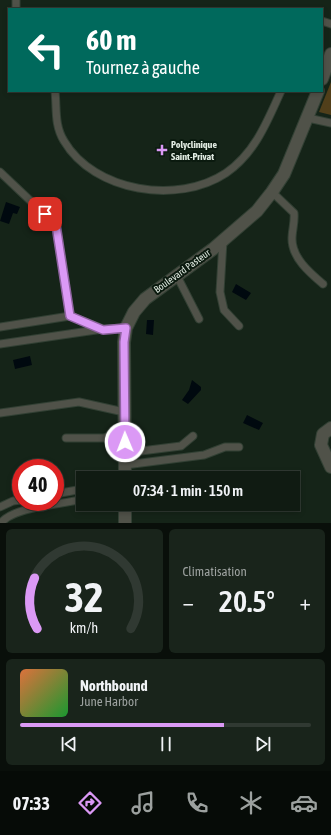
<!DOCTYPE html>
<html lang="fr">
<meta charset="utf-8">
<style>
:root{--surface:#101b12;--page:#19241b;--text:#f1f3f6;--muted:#9ca19f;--line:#303932;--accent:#db99f5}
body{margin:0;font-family:"Asap Condensed",sans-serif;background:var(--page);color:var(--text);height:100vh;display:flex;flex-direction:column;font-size:15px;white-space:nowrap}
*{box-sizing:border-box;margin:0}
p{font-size:13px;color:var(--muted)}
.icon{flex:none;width:22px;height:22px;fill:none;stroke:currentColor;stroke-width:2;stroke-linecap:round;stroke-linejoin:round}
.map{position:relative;height:523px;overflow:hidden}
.sheet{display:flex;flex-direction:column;gap:6px;padding:6px;background:#090f0a;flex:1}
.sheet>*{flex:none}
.banner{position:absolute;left:8px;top:8px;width:315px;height:84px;border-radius:0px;box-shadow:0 2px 6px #0003,0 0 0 1px var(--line);background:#00695c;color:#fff;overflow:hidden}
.speed{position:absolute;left:12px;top:459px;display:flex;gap:8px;font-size:20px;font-weight:700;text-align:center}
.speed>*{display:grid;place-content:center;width:52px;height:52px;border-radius:50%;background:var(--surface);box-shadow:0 2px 6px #0003,0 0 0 1px var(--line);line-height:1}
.speed .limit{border:6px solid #d22;background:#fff;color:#111}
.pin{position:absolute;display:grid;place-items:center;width:34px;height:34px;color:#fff;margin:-17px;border-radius:8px;box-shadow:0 2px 6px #0006}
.me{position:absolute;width:44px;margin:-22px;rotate:359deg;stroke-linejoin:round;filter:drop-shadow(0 0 3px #0008)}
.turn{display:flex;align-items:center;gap:14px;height:84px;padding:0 12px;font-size:18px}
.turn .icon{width:52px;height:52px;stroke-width:2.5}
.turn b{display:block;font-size:28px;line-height:34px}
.big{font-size:30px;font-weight:600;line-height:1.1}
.sheet .widget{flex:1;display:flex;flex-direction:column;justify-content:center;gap:6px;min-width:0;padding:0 14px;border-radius:6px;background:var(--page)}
.sheet .dial{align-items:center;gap:0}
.dial svg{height:104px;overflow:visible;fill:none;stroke:var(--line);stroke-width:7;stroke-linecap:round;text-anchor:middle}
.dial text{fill:var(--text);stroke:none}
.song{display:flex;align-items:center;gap:12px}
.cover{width:48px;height:48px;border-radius:6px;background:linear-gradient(135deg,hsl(20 70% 55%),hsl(130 70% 35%))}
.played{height:4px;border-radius:2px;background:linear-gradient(90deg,var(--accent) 70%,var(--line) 70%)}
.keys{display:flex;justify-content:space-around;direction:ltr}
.heat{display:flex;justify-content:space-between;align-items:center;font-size:22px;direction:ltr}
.sheet .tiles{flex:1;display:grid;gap:6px;grid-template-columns:1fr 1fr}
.widget:last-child{grid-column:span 2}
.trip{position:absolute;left:76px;top:471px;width:224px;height:40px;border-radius:0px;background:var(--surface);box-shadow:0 2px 6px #0003,0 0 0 1px var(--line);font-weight:600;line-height:40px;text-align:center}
.tabs{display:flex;height:64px;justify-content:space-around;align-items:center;background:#060b07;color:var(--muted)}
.tabs .icon{width:28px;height:28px}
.tabs .active{color:var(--accent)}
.tabs b{font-size:18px;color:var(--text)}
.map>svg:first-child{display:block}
.green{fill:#513f1a}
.water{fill:#00090f}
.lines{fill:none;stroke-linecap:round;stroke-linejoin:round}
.service-casing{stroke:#324034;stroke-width:9}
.minor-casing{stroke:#324034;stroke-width:14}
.tertiary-casing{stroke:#324034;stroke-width:14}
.service{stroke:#505249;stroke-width:7}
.minor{stroke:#505249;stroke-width:12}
.tertiary{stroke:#505249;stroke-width:12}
.route-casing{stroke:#8e639f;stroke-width:10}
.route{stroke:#db99f5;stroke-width:7}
.poi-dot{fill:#db99f5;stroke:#0b1a0f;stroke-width:1.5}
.labels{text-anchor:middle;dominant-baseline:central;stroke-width:4;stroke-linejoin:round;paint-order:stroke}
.poi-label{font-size:10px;font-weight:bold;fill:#e1ebe2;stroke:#0b1a0f;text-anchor:start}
.street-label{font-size:10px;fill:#e1ebe2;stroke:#0b1a0f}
</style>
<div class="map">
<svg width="331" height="523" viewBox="0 0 331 523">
<rect width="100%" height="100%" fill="#152418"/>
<path class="green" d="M 331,82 L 331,115 L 319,112 Z"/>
<path class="water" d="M 6,202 L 20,207 L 17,214 L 13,213 L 9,224 L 0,221 Z
M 236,284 L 251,293 L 246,300 L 232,292 Z
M 147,320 L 154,320 L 153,335 L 146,334 Z
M 30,356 L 32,365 L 15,369 L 13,360 Z
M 192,380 L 201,387 L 201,390 L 188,404 L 182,400 L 189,390 Z
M 247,415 L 263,423 L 259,430 L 243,423 Z"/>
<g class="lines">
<defs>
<path id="service" d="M 16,0 L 16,9
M 322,21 L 331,24
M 55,91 C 57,108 54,125 64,141 C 94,192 178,205 226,173 C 255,153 267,122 281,91
M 308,118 L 331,123
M 0,172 L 56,225 L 70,316 L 103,329
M 272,192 L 294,213 C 295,222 292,230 292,239 C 292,258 310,273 323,284
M 223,241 L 220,292 L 224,310 L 239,326
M 177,276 L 199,319
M 0,327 L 70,316
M 0,344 L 103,329 L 126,328
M 0,413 L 79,402 L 124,412
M 66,438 L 104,438 L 125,430
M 125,453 L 181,446 L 193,436
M 125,465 L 204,455 L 225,447 L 239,447
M 159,478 L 176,475 L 222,478
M 55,494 L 83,489
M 0,507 L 13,501 L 21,500
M 1,523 C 14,506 62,505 83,499"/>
<path id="minor" d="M 331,428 L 323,434 L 321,445 L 331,467"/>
<path id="tertiary" d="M 322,79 L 331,54
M 125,478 L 124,342 L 126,328 L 134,312 L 145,299 L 213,249 L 257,211 L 272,192 L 284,174 L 318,91
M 125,504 L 125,523"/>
</defs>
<use href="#service" class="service-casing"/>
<use href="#minor" class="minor-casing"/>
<use href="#tertiary" class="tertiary-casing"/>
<use href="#service" class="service"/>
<use href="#minor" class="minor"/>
<use href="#tertiary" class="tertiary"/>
</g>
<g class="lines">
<defs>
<path id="route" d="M 45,214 L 56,225 L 70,316 L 103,330 L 126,328 L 124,342 L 125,442"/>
</defs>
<use href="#route" class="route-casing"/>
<use href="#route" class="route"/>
</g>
<path class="poi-dot" d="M160 144h4v4h4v4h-4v4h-4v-4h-4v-4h4z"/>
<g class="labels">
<g class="poi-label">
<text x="171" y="144">Polyclinique<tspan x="171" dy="12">Saint-Privat</tspan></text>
</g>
<g class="street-label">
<text transform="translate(182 271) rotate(-36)">Boulevard Pasteur</text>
</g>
</g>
</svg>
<div class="speed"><div class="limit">40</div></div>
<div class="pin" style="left:45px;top:214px;background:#d93025"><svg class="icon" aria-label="arrive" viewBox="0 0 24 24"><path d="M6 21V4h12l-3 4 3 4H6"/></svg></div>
<svg class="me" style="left:125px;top:442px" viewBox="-20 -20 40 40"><circle r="17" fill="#db99f5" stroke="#fff" stroke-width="3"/><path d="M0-11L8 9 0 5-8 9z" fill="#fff"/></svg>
<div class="trip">07:34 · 1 min · 150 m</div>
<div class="banner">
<div class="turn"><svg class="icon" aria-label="left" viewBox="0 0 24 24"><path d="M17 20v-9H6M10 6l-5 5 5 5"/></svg><div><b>60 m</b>Tournez à gauche</div></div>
</div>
</div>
<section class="sheet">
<div class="tiles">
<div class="widget dial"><svg viewBox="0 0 100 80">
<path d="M14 69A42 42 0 1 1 86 69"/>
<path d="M14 69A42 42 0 0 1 12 30" stroke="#db99f5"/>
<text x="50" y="56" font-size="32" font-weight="700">32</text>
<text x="50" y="72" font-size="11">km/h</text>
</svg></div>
<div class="widget"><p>Climatisation</p>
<div class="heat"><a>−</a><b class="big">20.5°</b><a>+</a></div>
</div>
<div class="widget">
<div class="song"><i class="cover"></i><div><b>Northbound</b><p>June Harbor</p></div></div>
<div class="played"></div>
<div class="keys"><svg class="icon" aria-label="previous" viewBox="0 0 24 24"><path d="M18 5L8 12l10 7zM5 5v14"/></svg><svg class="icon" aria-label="pause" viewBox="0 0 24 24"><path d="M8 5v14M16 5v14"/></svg><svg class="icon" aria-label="next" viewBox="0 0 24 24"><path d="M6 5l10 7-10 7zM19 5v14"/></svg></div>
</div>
</div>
</section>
<nav class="tabs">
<b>07:33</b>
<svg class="icon active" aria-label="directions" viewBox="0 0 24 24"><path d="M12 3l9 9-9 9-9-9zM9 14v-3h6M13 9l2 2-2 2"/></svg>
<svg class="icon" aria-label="music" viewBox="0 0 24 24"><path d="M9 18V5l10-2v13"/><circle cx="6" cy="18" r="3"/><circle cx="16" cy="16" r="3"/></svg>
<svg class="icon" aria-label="phone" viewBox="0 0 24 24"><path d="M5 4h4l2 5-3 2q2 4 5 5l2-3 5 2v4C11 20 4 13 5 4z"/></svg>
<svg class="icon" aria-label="climate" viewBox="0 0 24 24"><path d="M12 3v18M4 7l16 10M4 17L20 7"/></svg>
<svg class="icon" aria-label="car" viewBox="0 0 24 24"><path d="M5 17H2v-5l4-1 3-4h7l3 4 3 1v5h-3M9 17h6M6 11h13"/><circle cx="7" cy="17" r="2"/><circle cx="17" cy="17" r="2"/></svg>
</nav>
